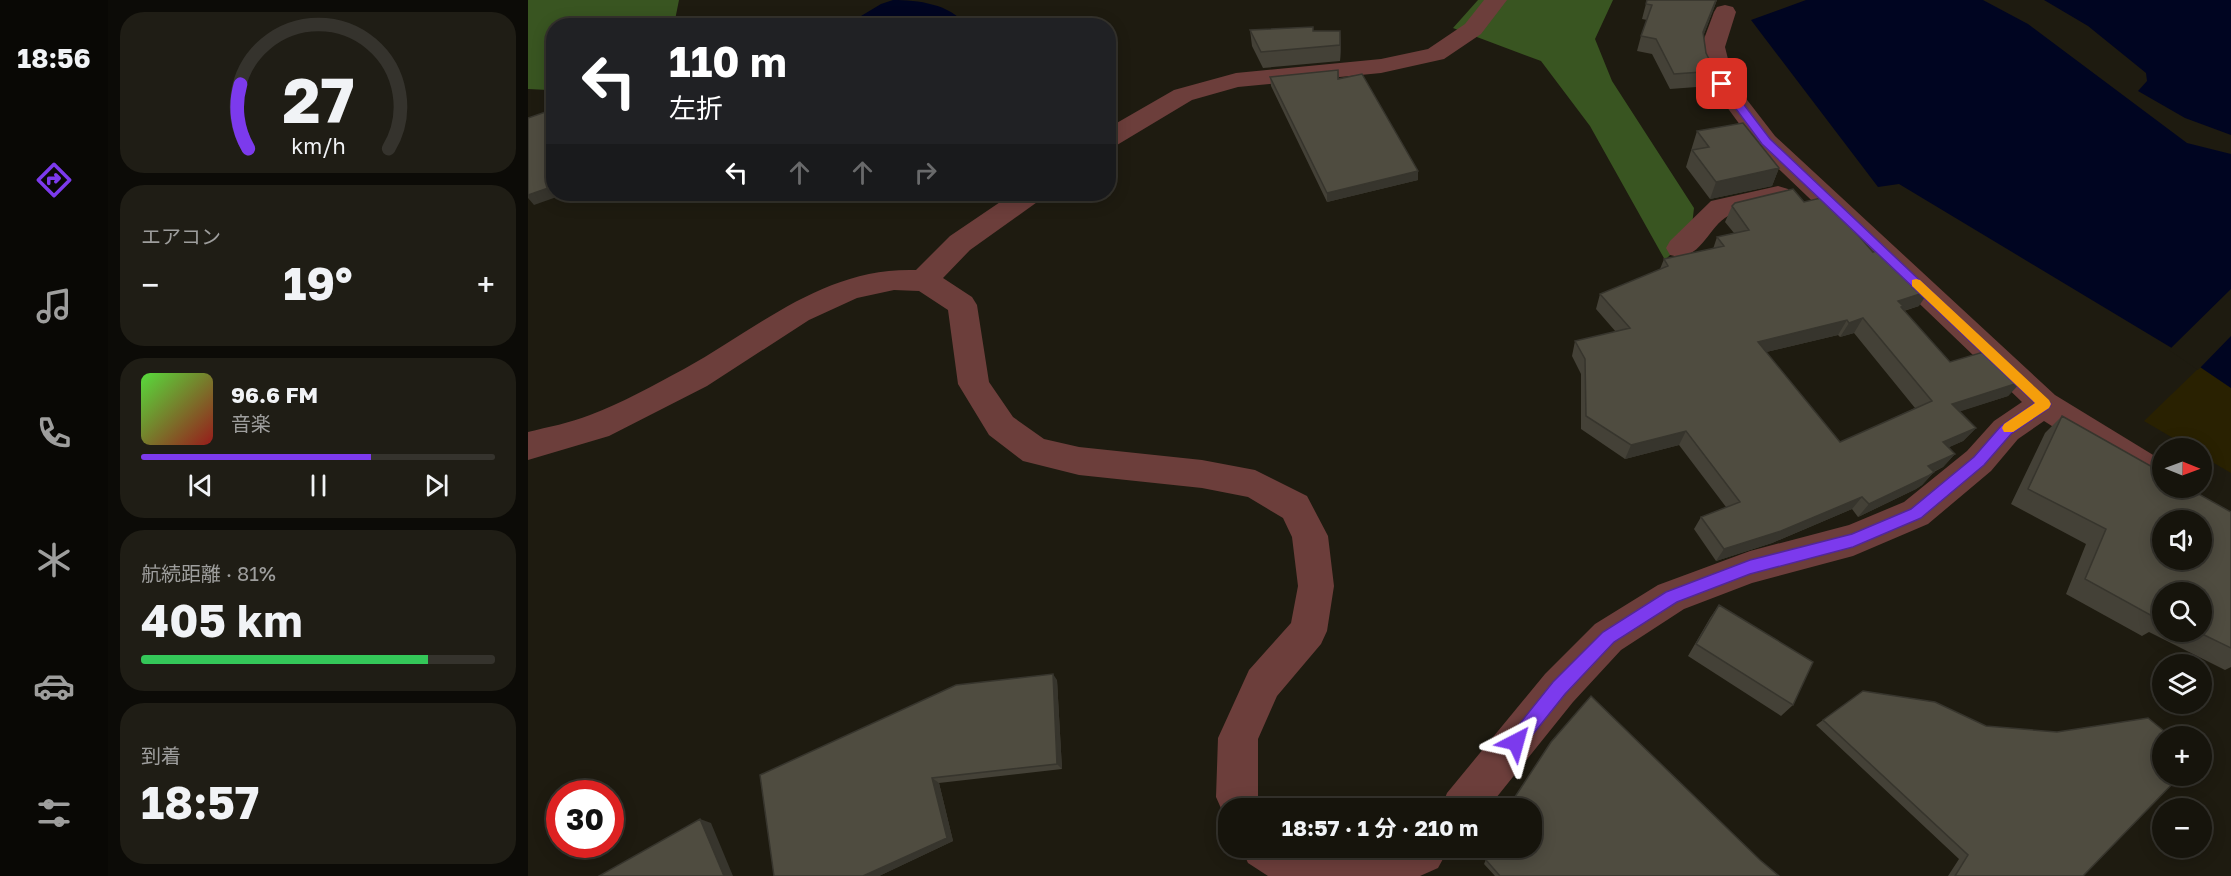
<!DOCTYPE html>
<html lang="ja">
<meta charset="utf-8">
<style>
:root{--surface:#16140c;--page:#1f1d15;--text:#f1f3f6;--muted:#9e9e9d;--line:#35332d;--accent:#7c3aed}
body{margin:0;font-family:"Golos Text","Noto Sans JP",sans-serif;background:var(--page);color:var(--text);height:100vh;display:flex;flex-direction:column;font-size:22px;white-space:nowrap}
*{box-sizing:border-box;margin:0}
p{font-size:20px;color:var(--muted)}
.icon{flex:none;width:33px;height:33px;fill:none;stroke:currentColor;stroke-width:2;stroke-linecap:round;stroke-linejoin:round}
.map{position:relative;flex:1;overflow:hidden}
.sheet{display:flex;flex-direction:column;gap:12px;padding:12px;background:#0c0b07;width:420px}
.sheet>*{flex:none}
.guide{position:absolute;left:18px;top:18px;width:570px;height:183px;border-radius:24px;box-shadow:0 3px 15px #0003,0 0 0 2px var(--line);background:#202124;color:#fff;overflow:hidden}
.needle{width:39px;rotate:91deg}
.buttons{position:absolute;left:1624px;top:438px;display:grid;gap:12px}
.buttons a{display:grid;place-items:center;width:60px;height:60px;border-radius:50%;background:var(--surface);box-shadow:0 3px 15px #0003,0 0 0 2px var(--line);font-size:30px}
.speed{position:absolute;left:18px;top:780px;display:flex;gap:12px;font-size:30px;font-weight:700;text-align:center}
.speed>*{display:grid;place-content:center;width:78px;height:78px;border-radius:50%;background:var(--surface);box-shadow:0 3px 15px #0003,0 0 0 2px var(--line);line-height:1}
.speed .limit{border:9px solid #d22;background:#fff;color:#111}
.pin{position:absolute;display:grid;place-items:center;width:51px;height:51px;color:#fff;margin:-26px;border-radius:12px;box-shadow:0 3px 9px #0006}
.me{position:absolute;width:66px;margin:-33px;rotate:39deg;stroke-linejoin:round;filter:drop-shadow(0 0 4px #0008)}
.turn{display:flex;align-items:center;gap:21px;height:126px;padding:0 24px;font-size:27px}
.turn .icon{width:78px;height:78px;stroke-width:2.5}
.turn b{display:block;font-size:42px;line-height:51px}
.lanes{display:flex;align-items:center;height:57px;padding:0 24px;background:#0003;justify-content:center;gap:30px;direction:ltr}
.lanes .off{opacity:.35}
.big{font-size:45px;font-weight:700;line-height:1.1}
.sheet .tile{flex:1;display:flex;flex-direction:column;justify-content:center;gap:9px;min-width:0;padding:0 21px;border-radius:24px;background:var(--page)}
.sheet .dial{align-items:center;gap:0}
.dial svg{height:156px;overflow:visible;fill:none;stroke:var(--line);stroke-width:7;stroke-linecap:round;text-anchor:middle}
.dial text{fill:var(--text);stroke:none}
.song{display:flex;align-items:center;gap:18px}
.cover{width:72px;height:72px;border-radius:9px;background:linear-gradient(135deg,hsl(110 70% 55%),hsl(0 70% 35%))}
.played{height:6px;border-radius:3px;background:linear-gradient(90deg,var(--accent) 65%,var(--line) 65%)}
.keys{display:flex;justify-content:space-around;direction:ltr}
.heat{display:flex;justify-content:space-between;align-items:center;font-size:33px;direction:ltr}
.charge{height:9px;border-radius:4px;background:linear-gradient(90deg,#34c759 81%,var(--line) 0)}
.trip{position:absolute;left:690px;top:798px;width:324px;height:60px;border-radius:24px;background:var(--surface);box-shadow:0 3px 15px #0003,0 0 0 2px var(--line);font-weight:700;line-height:60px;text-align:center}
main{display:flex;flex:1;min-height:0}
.dock{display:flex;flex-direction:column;width:108px;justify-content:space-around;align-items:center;background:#090805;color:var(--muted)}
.dock .icon{width:42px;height:42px}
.dock .current{color:var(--accent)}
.dock b{font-size:27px;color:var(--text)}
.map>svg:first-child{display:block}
.forest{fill:#395521}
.sand{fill:#292101}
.water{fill:#000521}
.pier{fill:#1e1b10}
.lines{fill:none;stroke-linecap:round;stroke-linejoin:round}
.minor{fill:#6c3e3b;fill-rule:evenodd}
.wall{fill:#444137;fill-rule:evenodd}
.shaded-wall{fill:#37352d}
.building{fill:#4f4c40;stroke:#37352d;stroke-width:1.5;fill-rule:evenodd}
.route{fill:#7c3aed;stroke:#51269a;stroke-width:1.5}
.slow{fill:#f59e0b}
</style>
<main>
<nav class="dock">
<b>18:56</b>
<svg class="icon current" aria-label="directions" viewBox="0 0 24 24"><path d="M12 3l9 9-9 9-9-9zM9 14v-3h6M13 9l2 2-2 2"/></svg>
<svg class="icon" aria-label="music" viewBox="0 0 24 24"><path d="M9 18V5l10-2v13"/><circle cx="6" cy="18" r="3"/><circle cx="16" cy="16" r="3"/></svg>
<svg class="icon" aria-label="phone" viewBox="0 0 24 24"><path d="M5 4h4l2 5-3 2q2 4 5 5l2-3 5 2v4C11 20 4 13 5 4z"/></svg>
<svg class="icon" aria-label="climate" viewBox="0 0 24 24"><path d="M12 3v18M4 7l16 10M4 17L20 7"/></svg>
<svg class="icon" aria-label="car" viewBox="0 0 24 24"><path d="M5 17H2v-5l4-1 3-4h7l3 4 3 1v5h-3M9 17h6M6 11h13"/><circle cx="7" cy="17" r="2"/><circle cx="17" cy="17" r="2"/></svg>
<svg class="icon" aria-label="filters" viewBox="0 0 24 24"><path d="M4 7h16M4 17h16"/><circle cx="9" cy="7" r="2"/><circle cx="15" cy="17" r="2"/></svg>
</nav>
<section class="sheet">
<div class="tile dial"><svg viewBox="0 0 100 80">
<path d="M14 69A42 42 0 1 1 86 69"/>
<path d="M14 69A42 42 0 0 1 10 36" stroke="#7c3aed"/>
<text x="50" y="56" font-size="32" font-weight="700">27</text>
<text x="50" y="72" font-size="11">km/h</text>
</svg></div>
<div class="tile"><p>エアコン</p>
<div class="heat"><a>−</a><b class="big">19°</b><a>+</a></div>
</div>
<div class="tile">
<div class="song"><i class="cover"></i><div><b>96.6 FM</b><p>音楽</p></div></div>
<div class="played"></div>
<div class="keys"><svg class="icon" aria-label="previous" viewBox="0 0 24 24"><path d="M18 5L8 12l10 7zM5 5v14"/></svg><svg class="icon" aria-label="pause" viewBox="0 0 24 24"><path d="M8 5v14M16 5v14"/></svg><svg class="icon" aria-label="next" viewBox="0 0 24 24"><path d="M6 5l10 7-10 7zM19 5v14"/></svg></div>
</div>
<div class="tile"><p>航続距離 · 81%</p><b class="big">405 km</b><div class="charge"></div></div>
<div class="tile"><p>到着</p><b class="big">18:57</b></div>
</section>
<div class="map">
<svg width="1703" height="876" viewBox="0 0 1703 876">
<rect width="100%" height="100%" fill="#1e1b10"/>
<path class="forest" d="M 0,0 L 151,0 L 146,25 L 26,26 L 25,92 L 20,90 L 0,89 Z
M 950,0 L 1085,0 L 1067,39 L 1084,81 L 1166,208 L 1163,234 L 1137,260 L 1062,126 L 1013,61 L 925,28 Z"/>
<path class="sand" d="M 1672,367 L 1703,388 L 1703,473 L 1674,456 L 1674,448 L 1662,448 L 1616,421 Z"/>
<path class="water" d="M 365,0 C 390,0 422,4 438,25 L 318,25 L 353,4 Z
M 1278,0 L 1703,0 L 1703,388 L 1647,350 L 1371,184 L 1350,187 L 1223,20 Z"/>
<path class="pier" d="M 1455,0 L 1516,0 L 1560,26 L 1618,73 L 1619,81 L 1610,91 L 1657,118 L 1703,135 L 1703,154 L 1659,143 L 1500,24 Z
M 1703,289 L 1703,336 L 1670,370 L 1641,350 Z"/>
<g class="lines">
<path class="minor" d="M 956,0 L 979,0 L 953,34 L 916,59 L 853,73 L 710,87 L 664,100 L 589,145 L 580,147 L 580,128 L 646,90 L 708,73 L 853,59 L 900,49 L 937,24 Z
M 1197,5 L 1205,7 L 1208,12 L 1197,47 L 1206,83 L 1247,136 L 1527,395 L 1635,461 L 1635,488 L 1648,488 L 1635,493 L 1623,489 L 1516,421 L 1490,439 L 1463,471 L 1400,524 L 1325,556 L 1224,583 L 1156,609 L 1093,650 L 1045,702 L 960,808 L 913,808 L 919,793 L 1017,674 L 1067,624 L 1130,585 L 1222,551 L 1321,525 L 1376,502 L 1439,451 L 1466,421 L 1494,402 L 1229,148 L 1182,84 L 1173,47 L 1186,12 L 1189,7 Z
M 1250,186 L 1260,189 L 1263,195 L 1260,201 C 1242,206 1222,207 1204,214 C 1180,223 1174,264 1142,255 L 1138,248 L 1142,241 L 1183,201 Z
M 484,194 L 515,194 L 512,200 L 442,250 L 415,278 L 444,297 L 449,305 L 461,382 L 485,417 L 516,439 L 551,447 L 674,460 L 727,470 L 779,496 L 800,536 L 806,586 L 799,631 L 793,644 L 749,696 L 730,739 L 730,796 L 735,808 L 700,808 L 700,824 L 688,797 L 690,738 L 721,670 L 763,623 L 770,586 L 764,537 L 755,518 L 720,497 L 674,488 L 551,475 L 495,461 L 461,435 L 430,384 L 420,310 L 391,291 L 366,290 L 329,298 L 281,320 L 179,386 L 81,436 L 0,460 L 0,432 C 20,427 42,423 62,415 C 94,403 126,385 156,369 C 232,327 296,267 388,270 L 422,236 Z
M 713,848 L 775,848 L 784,853 L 842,853 L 855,848 L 921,848 L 910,868 L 892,876 L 740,876 L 720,863 Z"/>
</g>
<path class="wall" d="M 1119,0 L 1189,0 L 1176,34 L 1178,53 L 1187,71 L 1182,86 L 1142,89 L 1124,54 L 1109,51 L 1113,36 L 1119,20 L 1114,19 Z
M 722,30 L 812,31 L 813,47 L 812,61 L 735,68 L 724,46 Z
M 810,70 L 811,79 L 890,180 L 799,202 L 743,86 L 742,77 Z
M 1169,131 L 1251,168 L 1244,186 L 1182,199 L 1158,167 Z
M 1276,202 L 1391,306 L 1376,311 L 1422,362 L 1493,382 L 1480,396 L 1432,411 L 1448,428 L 1435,441 L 1421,447 L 1427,454 L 1415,467 L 1406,472 L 1394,485 L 1388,489 L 1330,517 L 1324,509 L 1244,543 L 1188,561 L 1166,529 L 1173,517 L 1198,507 L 1151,445 L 1097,459 L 1053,429 L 1053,374 L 1044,356 L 1047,341 L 1088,332 L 1068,309 L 1072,294 L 1132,269 L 1136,259 L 1185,249 L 1189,237 L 1206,233 L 1197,222 L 1204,206 ZM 1326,333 L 1387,408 L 1312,442 L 1238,352 L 1310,335 L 1312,337 Z
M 1534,416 L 1703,512 L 1703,667 L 1697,670 L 1621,632 L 1614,636 L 1538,594 L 1558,544 L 1483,504 L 1517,433 ZM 1635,592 L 1674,632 L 1635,632 Z
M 1191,605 L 1265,705 L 1253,716 L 1160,656 L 1182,618 Z
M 529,680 L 534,769 L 411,783 L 425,841 L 351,876 L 246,876 Z
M 1295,720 L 1555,876 L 1420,876 L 1431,859 L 1288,725 Z
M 963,848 L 1232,860 L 1251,876 L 967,876 L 956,864 Z"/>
<path class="shaded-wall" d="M 1188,0 L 1189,0 L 1171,47 L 1175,32 Z
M 812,31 L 813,47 L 812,61 Z
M 1251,168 L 1244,186 L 1182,199 L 1188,182 Z
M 890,171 L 890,180 L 799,202 L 799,193 Z
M 26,186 L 26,194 L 37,194 L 6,205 L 0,198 L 0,195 Z
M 1401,291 L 1391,306 L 1371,312 L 1370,301 Z
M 1335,318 L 1326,333 L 1312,337 L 1321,323 Z
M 1319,320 L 1310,335 L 1222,356 L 1230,342 Z
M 1493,382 L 1480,396 L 1412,418 L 1424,404 Z
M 1448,428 L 1435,441 L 1404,455 L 1415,442 Z
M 1158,431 L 1151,445 L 1097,459 L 1103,445 Z
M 1427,454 L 1415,467 L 1388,479 L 1400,466 Z
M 1406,472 L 1394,485 L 1388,489 L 1330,517 L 1341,504 Z
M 1334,497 L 1324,509 L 1244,543 L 1188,561 L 1196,549 Z
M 525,674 L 529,680 L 534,769 L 529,764 Z
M 404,778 L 411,783 L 425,841 L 351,876 L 335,876 Z
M 172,819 L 183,823 L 205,876 L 196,876 Z"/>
<path class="building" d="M 1119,0 L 1188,0 L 1175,32 L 1178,53 L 1187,71 L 1146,74 L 1128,39 L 1113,36 L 1124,5 L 1118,4 Z
M 785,27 L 785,31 L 812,31 L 812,45 L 733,52 L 722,30 Z
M 810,70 L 810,79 L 834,74 L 890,171 L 799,193 L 742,77 Z
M 26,109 L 26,186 L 0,195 L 0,118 Z
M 1215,123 L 1251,168 L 1188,182 L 1164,150 L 1181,147 L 1169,131 Z
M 1265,189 L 1276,202 L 1297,197 L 1345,252 L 1355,248 L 1401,291 L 1370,301 L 1375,306 L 1373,307 L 1422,362 L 1462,350 L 1493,382 L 1424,404 L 1448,428 L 1415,442 L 1427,454 L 1400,466 L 1406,472 L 1400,476 L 1341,504 L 1334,497 L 1253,531 L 1196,549 L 1173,517 L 1212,502 L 1158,431 L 1103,445 L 1058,416 L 1057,359 L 1047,341 L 1102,328 L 1072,294 L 1140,266 L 1136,259 L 1196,246 L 1189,237 L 1221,230 L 1204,206 L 1207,203 ZM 1335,318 L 1404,401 L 1312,442 L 1230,342 L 1319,320 L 1321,323 Z
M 1534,416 L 1635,473 L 1635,488 L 1660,488 L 1703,512 L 1703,648 L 1670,632 L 1674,632 L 1674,592 L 1635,592 L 1635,622 L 1557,579 L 1578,529 L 1500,489 ZM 1635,520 L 1674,520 L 1674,560 L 1635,560 Z
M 1191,605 L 1285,662 L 1265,705 L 1168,644 Z
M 525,674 L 529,764 L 404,778 L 419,838 L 335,876 L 246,876 L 232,775 L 428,685 Z
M 1335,691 L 1407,702 L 1458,726 L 1529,732 L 1620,718 L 1642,736 L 1635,736 L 1635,776 L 1652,776 L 1555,876 L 1427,876 L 1440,855 L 1295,720 Z
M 1063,696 L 1232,860 L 1251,876 L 972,876 L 958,860 L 963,848 L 1004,848 L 1004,808 L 980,808 L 983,803 L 1023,742 Z
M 172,819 L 196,876 L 71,876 Z"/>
<path class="route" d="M 1191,81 L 1198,81 L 1242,139 L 1523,404 L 1521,408 L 1483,434 L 1456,465 L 1393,518 L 1325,547 L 1222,574 L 1149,602 L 1086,642 L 1037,694 L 994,748 L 988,750 L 982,748 L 980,742 L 982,736 L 1025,682 L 1075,632 L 1138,592 L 1222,560 L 1324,534 L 1383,509 L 1446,457 L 1473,426 L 1507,403 L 1234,144 L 1191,86 Z"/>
<path class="slow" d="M 1388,279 L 1392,280 L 1521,400 L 1523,404 L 1521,408 L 1485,432 L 1476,432 L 1474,428 L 1476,424 L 1507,403 L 1384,286 L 1384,280 Z"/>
</svg>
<div class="buttons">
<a><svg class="needle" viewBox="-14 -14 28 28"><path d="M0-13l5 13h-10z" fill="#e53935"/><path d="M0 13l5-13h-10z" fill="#9e9e9d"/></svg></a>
<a><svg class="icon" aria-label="sound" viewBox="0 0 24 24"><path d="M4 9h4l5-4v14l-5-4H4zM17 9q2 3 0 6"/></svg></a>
<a><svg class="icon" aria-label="search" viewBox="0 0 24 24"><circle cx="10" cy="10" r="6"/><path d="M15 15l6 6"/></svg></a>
<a><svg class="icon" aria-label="layers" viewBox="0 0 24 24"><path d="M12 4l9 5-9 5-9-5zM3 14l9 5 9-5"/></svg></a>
<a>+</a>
<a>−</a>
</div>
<div class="speed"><div class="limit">30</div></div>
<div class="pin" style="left:1194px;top:84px;background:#d93025"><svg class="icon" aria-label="arrive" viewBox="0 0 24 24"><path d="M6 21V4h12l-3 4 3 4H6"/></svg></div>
<svg class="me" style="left:988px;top:742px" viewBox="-20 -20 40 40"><path d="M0-17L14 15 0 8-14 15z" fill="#7c3aed" stroke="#fff" stroke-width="4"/></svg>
<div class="trip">18:57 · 1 分 · 210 m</div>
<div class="guide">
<div class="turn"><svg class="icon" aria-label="left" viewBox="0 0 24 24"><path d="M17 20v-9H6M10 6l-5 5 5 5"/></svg><div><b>110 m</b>左折</div></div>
<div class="lanes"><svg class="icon" aria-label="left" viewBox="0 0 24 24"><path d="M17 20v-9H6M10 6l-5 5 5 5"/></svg><svg class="icon off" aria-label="ahead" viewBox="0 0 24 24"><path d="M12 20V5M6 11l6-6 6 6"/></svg><svg class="icon off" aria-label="ahead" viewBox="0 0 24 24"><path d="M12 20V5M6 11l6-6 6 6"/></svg><svg class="icon off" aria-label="right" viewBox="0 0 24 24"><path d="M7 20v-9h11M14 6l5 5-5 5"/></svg></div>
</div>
</div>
</main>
